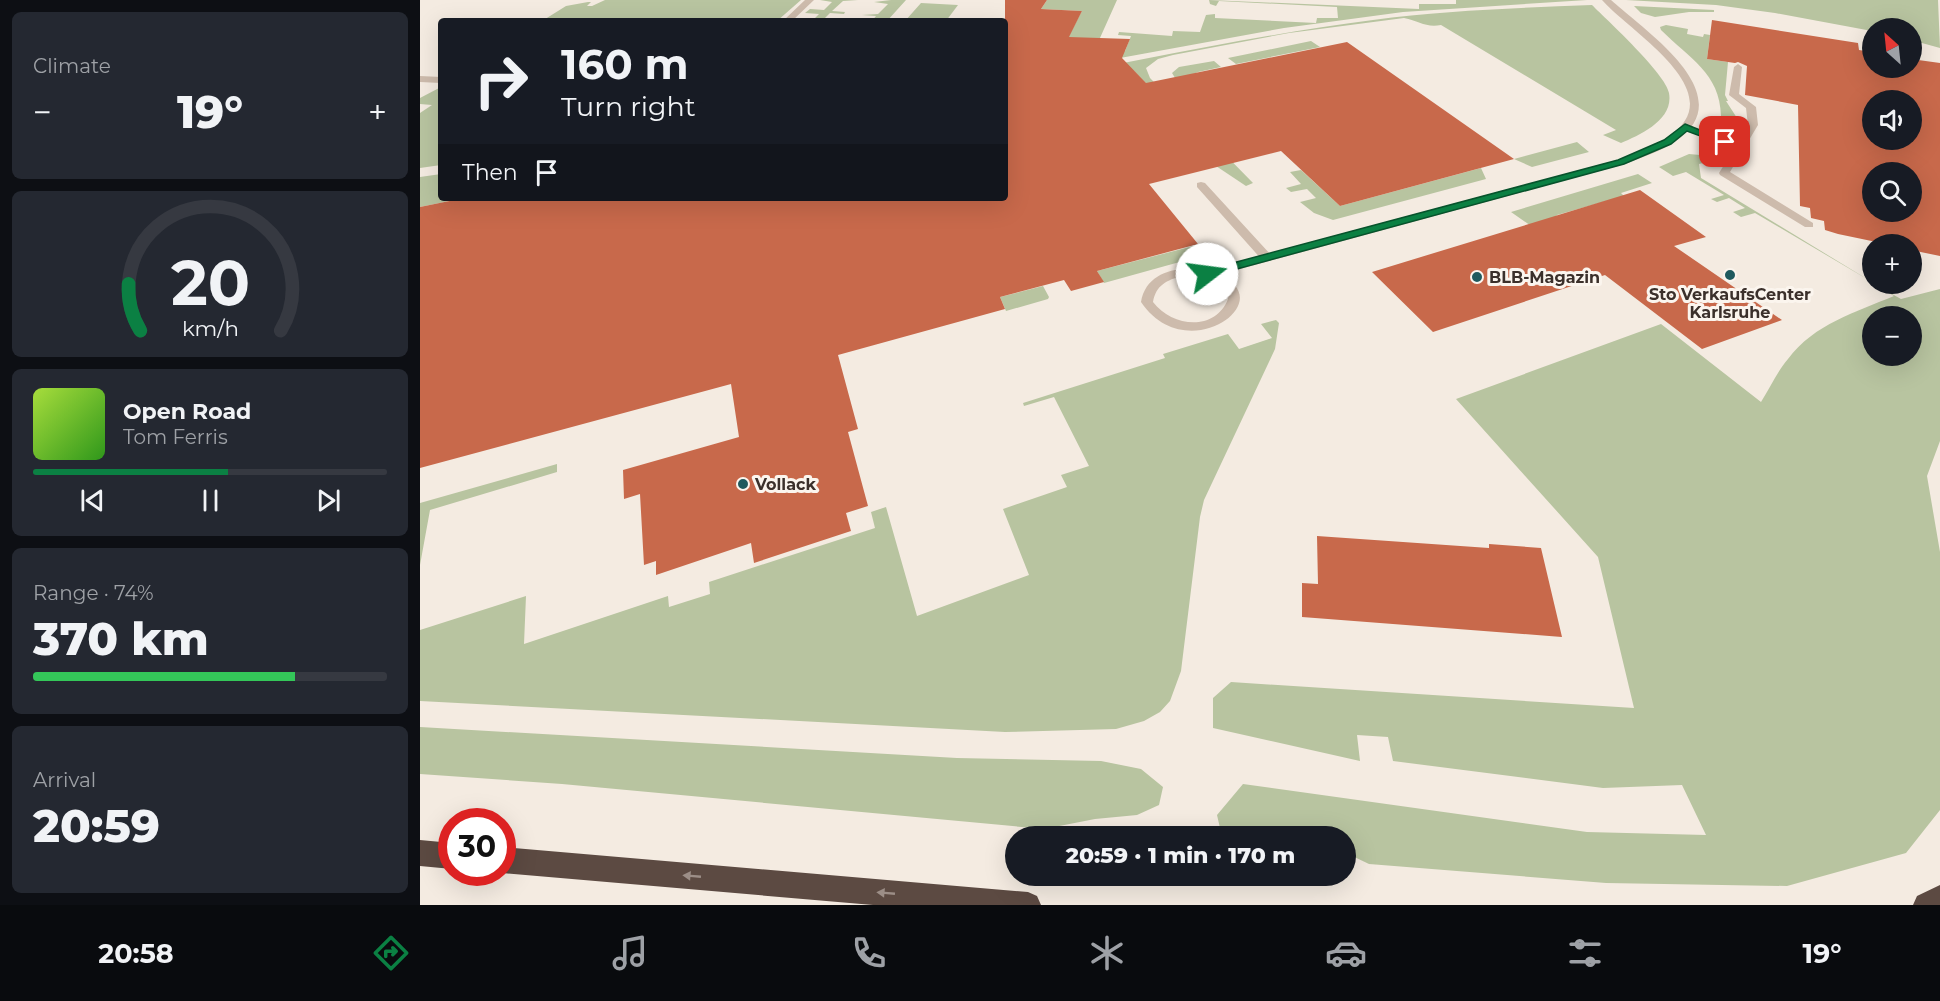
<!DOCTYPE html>
<meta charset="utf-8">
<style>
:root{--surface:#171b24;--page:#242831;--text:#f1f3f6;--muted:#9ea1a6;--line:#363941;--accent:#0b8043}
body{margin:0;font-family:Montserrat,sans-serif;background:var(--page);color:var(--text);height:100vh;display:flex;flex-direction:column;font-size:22px;white-space:nowrap}
*{box-sizing:border-box;margin:0}
p{font-size:20px;color:var(--muted)}
.icon{flex:none;width:33px;height:33px;fill:none;stroke:currentColor;stroke-width:2;stroke-linecap:round;stroke-linejoin:round}
.map{position:relative;flex:1;overflow:hidden}
.details{display:flex;flex-direction:column;gap:12px;padding:12px;background:#0d0f14;width:420px}
.details>*{flex:none}
.hud{position:absolute;left:18px;top:18px;width:570px;height:183px;border-radius:6px;box-shadow:0 6px 24px #0002;background:#171b24;color:var(--text);overflow:hidden}
.needle{width:39px;rotate:333deg}
.tools{position:absolute;left:1442px;top:18px;display:grid;gap:12px}
.tools a{display:grid;place-items:center;width:60px;height:60px;border-radius:50%;background:var(--surface);box-shadow:0 6px 24px #0002;font-size:30px}
.speed{position:absolute;left:18px;top:808px;display:flex;gap:12px;font-size:30px;font-weight:700;text-align:center}
.speed>*{display:grid;place-content:center;width:78px;height:78px;border-radius:50%;background:var(--surface);box-shadow:0 6px 24px #0002;line-height:1}
.speed .limit{border:9px solid #d22;background:#fff;color:#111}
.pin{position:absolute;display:grid;place-items:center;width:51px;height:51px;color:#fff;margin:-26px;border-radius:12px;box-shadow:0 3px 9px #0006}
.me{position:absolute;width:66px;margin:-33px;rotate:75deg;stroke-linejoin:round;filter:drop-shadow(0 0 4px #0008)}
.turn{display:flex;align-items:center;gap:21px;height:126px;padding:0 24px;font-size:27px}
.turn .icon{width:78px;height:78px;stroke-width:2.5}
.turn b{display:block;font-size:42px;line-height:51px}
.then{display:flex;align-items:center;height:57px;padding:0 24px;background:#0003;gap:12px;font-size:22px}
.big{font-size:45px;font-weight:800;line-height:1.1}
.details .widget{flex:1;display:flex;flex-direction:column;justify-content:center;gap:9px;min-width:0;padding:0 21px;border-radius:9px;background:var(--page)}
.details .dial{align-items:center;gap:0}
.dial svg{height:156px;overflow:visible;fill:none;stroke:var(--line);stroke-width:7;stroke-linecap:round;text-anchor:middle}
.dial text{fill:var(--text);stroke:none}
.song{display:flex;align-items:center;gap:18px}
.cover{width:72px;height:72px;border-radius:9px;background:linear-gradient(135deg,hsl(80 70% 55%),hsl(110 70% 35%))}
.played{height:6px;border-radius:3px;background:linear-gradient(90deg,var(--accent) 55%,var(--line) 55%)}
.keys{display:flex;justify-content:space-around;direction:ltr}
.heat{display:flex;justify-content:space-between;align-items:center;font-size:33px;direction:ltr}
.charge{height:9px;border-radius:4px;background:linear-gradient(90deg,#34c759 74%,var(--line) 0)}
.trip{position:absolute;left:585px;top:826px;width:351px;height:60px;border-radius:30px;background:var(--surface);box-shadow:0 6px 24px #0002;font-weight:800;line-height:60px;text-align:center}
.tabs{display:flex;height:96px;justify-content:space-around;align-items:center;background:#090b0e;color:var(--muted)}
.tabs .icon{width:42px;height:42px}
.tabs .current{color:var(--accent)}
.tabs b{font-size:27px;color:var(--text)}
main{display:flex;flex:1;min-height:0}
.map>svg:first-child{display:block}
.green{fill:#b8c4a0;fill-rule:evenodd}
.building{fill:#c8694b;fill-rule:evenodd}
.lines{fill:none;stroke-linecap:round;stroke-linejoin:round}
.lane{fill:#cdbbac;fill-rule:evenodd}
.street{fill:#cdbbac;fill-rule:evenodd}
.highway{fill:#5c4a42;fill-rule:evenodd}
.oneway{fill:#9c8e87}
.route{fill:#0b8043;stroke:#07532c;stroke-width:1.5}
.poi-dot{fill:#1f5a5e;stroke:#fbf5ee;stroke-width:2}
.labels{text-anchor:middle;dominant-baseline:central;stroke-width:6;stroke-linejoin:round;paint-order:stroke}
.poi-label{font-size:16px;font-weight:bold;fill:#3b302b;stroke:#fbf5ee;text-anchor:start}
</style>
<main>
<section class="details">
<div class="widget"><p>Climate</p>
<div class="heat"><a>−</a><b class="big">19°</b><a>+</a></div>
</div>
<div class="widget dial"><svg viewBox="0 0 100 80">
<path d="M14 69A42 42 0 1 1 86 69"/>
<path d="M14 69A42 42 0 0 1 8 45" stroke="#0b8043"/>
<text x="50" y="56" font-size="32" font-weight="700">20</text>
<text x="50" y="72" font-size="11">km/h</text>
</svg></div>
<div class="widget">
<div class="song"><i class="cover"></i><div><b>Open Road</b><p>Tom Ferris</p></div></div>
<div class="played"></div>
<div class="keys"><svg class="icon" aria-label="previous" viewBox="0 0 24 24"><path d="M18 5L8 12l10 7zM5 5v14"/></svg><svg class="icon" aria-label="pause" viewBox="0 0 24 24"><path d="M8 5v14M16 5v14"/></svg><svg class="icon" aria-label="next" viewBox="0 0 24 24"><path d="M6 5l10 7-10 7zM19 5v14"/></svg></div>
</div>
<div class="widget"><p>Range · 74%</p><b class="big">370 km</b><div class="charge"></div></div>
<div class="widget"><p>Arrival</p><b class="big">20:59</b></div>
</section>
<div class="map">
<svg width="1520" height="905" viewBox="0 0 1520 905">
<rect width="100%" height="100%" fill="#f4ebe1"/>
<path class="green" d="M 185,0 L 381,0 L 357,21 L 122,21 L 146,6 L 168,2 L 171,2 L 167,6 L 172,6 Z
M 400,0 L 438,0 L 423,1 L 412,11 L 425,12 L 424,14 L 410,13 L 402,21 L 392,21 L 399,14 L 385,13 L 390,9 L 404,10 L 412,2 Z
M 471,0 L 486,0 L 467,21 L 452,21 L 456,16 L 442,15 L 458,14 L 468,4 L 454,2 Z
M 627,0 L 697,0 L 671,58 L 585,53 L 638,56 L 662,11 L 621,9 Z
M 789,0 L 999,9 L 999,4 L 1036,4 L 1036,0 L 1167,0 L 983,12 L 864,28 L 585,79 L 585,62 L 705,51 L 711,36 L 698,35 L 699,32 L 752,36 L 753,31 L 780,32 L 786,15 L 795,14 L 795,18 L 896,23 L 897,18 L 918,18 L 917,7 L 799,1 L 796,6 L 790,4 Z
M 1206,0 L 1518,0 L 1520,48 L 1491,40 L 1491,28 L 1452,28 L 1452,31 L 1355,13 L 1296,5 Z
M 501,3 L 538,5 L 526,21 L 485,21 Z
M 1172,5 C 1188,21 1246,74 1249,93 C 1254,120 1220,135 1201,143 L 1183,135 L 1196,130 L 1021,25 C 1006,28 999,21 984,18 L 869,33 L 753,55 L 738,59 L 726,68 L 730,78 L 833,183 L 826,186 L 796,166 L 804,164 L 714,71 L 585,96 L 585,86 C 707,63 830,36 953,20 C 1026,10 1099,8 1172,5 Z
M 1214,6 L 1294,10 L 1294,12 L 1269,12 L 1235,17 L 1221,13 Z
M 1246,25 L 1268,29 L 1267,34 L 1283,37 L 1284,34 L 1290,35 L 1287,59 L 1308,62 L 1305,95 L 1308,101 L 1306,101 L 1317,118 L 1314,121 L 1301,116 C 1300,73 1269,58 1241,30 L 1240,27 Z
M 891,41 L 900,47 L 816,64 L 808,58 Z
M 794,61 L 801,67 L 778,72 L 757,81 L 752,73 L 759,67 Z
M 21,87 L 21,165 L 0,168 L 0,113 L 12,105 L 0,104 L 0,98 Z
M 1157,142 L 1169,152 L 1112,167 L 1094,159 Z
M 1269,154 L 1280,155 L 1287,159 L 1287,162 L 1279,164 L 1281,178 L 1452,282 L 1335,213 L 1321,217 L 1313,212 L 1325,208 L 1309,198 L 1297,202 L 1291,199 L 1304,195 L 1266,172 L 1253,176 L 1239,167 Z
M 1061,168 L 1066,179 L 913,220 L 894,213 L 880,202 L 896,198 L 887,189 L 871,192 L 866,188 L 881,184 L 870,172 L 881,170 L 920,206 Z
M 21,174 L 21,198 L 44,198 L 0,207 L 0,177 Z
M 1218,174 L 1232,183 L 1201,193 L 1204,196 L 1137,215 L 1124,235 L 1091,212 Z
M 781,244 L 774,258 L 684,283 L 677,271 Z
M 1454,284 L 1481,299 L 1520,289 L 1520,441 L 1507,476 L 1520,552 L 1520,810 L 1486,853 L 1367,886 L 1186,883 L 949,864 L 926,853 L 926,837 L 876,837 L 858,833 L 800,828 L 797,815 L 823,784 L 1167,832 L 1286,835 L 1262,785 L 1183,788 L 973,761 L 968,737 L 937,735 L 940,761 L 793,728 L 793,698 L 811,682 L 1214,708 L 1178,557 L 1036,399 L 1241,324 L 1341,402 C 1350,388 1357,372 1368,359 C 1394,324 1436,312 1474,296 ZM 1452,316 L 1491,316 L 1491,356 L 1452,356 Z
M 623,286 L 629,297 L 628,299 L 586,311 L 580,297 Z
M 856,320 L 859,323 L 855,349 L 784,500 L 780,517 L 761,671 L 750,701 L 740,712 L 724,721 L 696,729 L 585,732 L 0,701 L 0,630 L 106,596 L 104,644 L 248,596 L 249,607 L 290,594 L 289,582 L 455,528 L 451,512 L 466,507 L 497,616 L 609,575 L 583,509 L 647,487 L 641,475 L 669,466 L 634,397 L 604,406 L 603,403 L 745,358 L 743,354 L 808,334 L 819,349 L 852,338 L 841,324 Z
M 137,464 L 137,472 L 10,510 L 0,565 L 0,503 Z
M 0,727 L 537,758 L 681,761 L 721,769 L 743,787 L 739,805 L 717,815 L 675,819 L 624,829 L 142,784 L 0,774 Z"/>
<path class="building" d="M 585,0 L 627,0 L 621,9 L 662,11 L 649,37 L 710,39 L 702,58 L 726,83 L 927,42 L 1094,159 L 920,206 L 861,151 L 729,184 L 778,244 L 677,271 L 684,282 L 651,291 L 644,280 L 580,297 L 585,309 L 418,355 L 438,429 L 428,432 L 448,506 L 426,513 L 431,531 L 334,563 L 331,543 L 236,575 L 236,561 L 224,565 L 220,494 L 204,499 L 203,470 L 319,437 L 311,384 L 0,468 L 0,207 L 44,198 L 585,198 Z
M 1292,20 L 1438,43 L 1439,50 L 1452,52 L 1452,68 L 1491,68 L 1491,59 L 1520,63 L 1520,256 L 1491,250 L 1491,244 L 1466,244 L 1418,234 L 1405,230 L 1404,221 L 1391,218 L 1390,208 L 1380,206 L 1378,105 L 1325,95 L 1327,66 L 1318,62 L 1315,63 L 1287,59 ZM 1452,100 L 1491,100 L 1491,140 L 1452,140 ZM 1452,172 L 1491,172 L 1491,212 L 1452,212 Z
M 1220,190 L 1286,237 L 1254,246 L 1362,320 L 1282,349 L 1185,275 L 1013,332 L 952,272 Z
M 897,536 L 1069,548 L 1069,544 L 1121,548 L 1142,637 L 882,617 L 882,583 L 898,584 Z"/>
<g class="lines">
<path class="lane" d="M 385,0 L 394,0 L 372,21 L 363,21 Z
M 1318,64 L 1322,67 L 1319,94 L 1336,107 L 1338,125 L 1310,172 L 1393,223 L 1393,227 L 1385,227 L 1300,175 L 1299,173 L 1314,149 L 1260,127 L 1268,125 L 1317,144 L 1328,125 L 1326,108 L 1309,95 L 1314,67 Z
M 0,76 L 21,77 L 21,83 L 0,82 Z
M 781,182 L 785,183 L 851,255 L 851,261 L 843,261 L 777,187 L 777,183 Z"/>
<path class="street" d="M 1182,0 L 1191,0 C 1225,31 1323,95 1256,141 C 1240,152 1222,157 1205,164 L 798,275 C 863,299 767,370 721,302 C 726,272 758,265 784,271 L 1197,160 C 1214,153 1233,148 1248,137 C 1315,93 1210,32 1182,0 ZM 762,276 L 786,279 L 803,287 L 808,299 C 795,332 752,327 733,302 C 736,285 747,280 762,276 Z"/>
<path class="highway" d="M 0,840 L 32,843 L 32,869 L 0,866 Z
M 82,847 L 608,892 L 617,896 L 621,905 L 453,905 L 82,873 Z
M 1520,885 L 1520,905 L 1493,905 L 1497,896 Z"/>
</g>
<defs><path id="oneway-solid" d="M-6-.8H1V-3.2L6.5 0L1 3.2V.8H-6Z" transform="scale(1.5)"/></defs>
<g class="oneway">
<use href="#oneway-solid" transform="translate(272 876) rotate(-175)"/>
<use href="#oneway-solid" transform="translate(466 893) rotate(-175)"/>
</g>
<path class="route" d="M 1265,124 L 1310,142 L 1302,144 L 1267,131 L 1251,144 L 1204,164 L 791,276 L 787,277 L 781,274 L 783,271 L 1198,160 L 1244,140 Z"/>
<g class="poi-dot">
<circle cx="1310" cy="275" r="6"/>
<circle cx="1057" cy="277" r="6"/>
<circle cx="323" cy="484" r="6"/>
</g>
<g class="labels">
<g class="poi-label">
<text x="1069" y="277">BLB-Magazin</text>
<text x="1310" y="294" text-anchor="middle">Sto VerkaufsCenter<tspan x="1310" dy="18">Karlsruhe</tspan></text>
<text x="335" y="484">Vollack</text>
</g>
</g>
</svg>
<div class="tools">
<a><svg class="needle" viewBox="-14 -14 28 28"><path d="M0-13l5 13h-10z" fill="#e53935"/><path d="M0 13l5-13h-10z" fill="#9ea1a6"/></svg></a>
<a><svg class="icon" aria-label="sound" viewBox="0 0 24 24"><path d="M4 9h4l5-4v14l-5-4H4zM17 9q2 3 0 6"/></svg></a>
<a><svg class="icon" aria-label="search" viewBox="0 0 24 24"><circle cx="10" cy="10" r="6"/><path d="M15 15l6 6"/></svg></a>
<a>+</a>
<a>−</a>
</div>
<div class="speed"><div class="limit">30</div></div>
<div class="pin" style="left:1305px;top:142px;background:#d93025"><svg class="icon" aria-label="arrive" viewBox="0 0 24 24"><path d="M6 21V4h12l-3 4 3 4H6"/></svg></div>
<svg class="me" style="left:787px;top:274px" viewBox="-20 -20 40 40"><circle r="19" fill="#fff"/><path d="M0-13L10 11 0 6-10 11z" fill="#0b8043"/></svg>
<div class="trip">20:59 · 1 min · 170 m</div>
<div class="hud">
<div class="turn"><svg class="icon" aria-label="right" viewBox="0 0 24 24"><path d="M7 20v-9h11M14 6l5 5-5 5"/></svg><div><b>160 m</b>Turn right</div></div>
<div class="then">Then<svg class="icon" aria-label="arrive" viewBox="0 0 24 24"><path d="M6 21V4h12l-3 4 3 4H6"/></svg></div>
</div>
</div>
</main>
<nav class="tabs">
<b>20:58</b>
<svg class="icon current" aria-label="directions" viewBox="0 0 24 24"><path d="M12 3l9 9-9 9-9-9zM9 14v-3h6M13 9l2 2-2 2"/></svg>
<svg class="icon" aria-label="music" viewBox="0 0 24 24"><path d="M9 18V5l10-2v13"/><circle cx="6" cy="18" r="3"/><circle cx="16" cy="16" r="3"/></svg>
<svg class="icon" aria-label="phone" viewBox="0 0 24 24"><path d="M5 4h4l2 5-3 2q2 4 5 5l2-3 5 2v4C11 20 4 13 5 4z"/></svg>
<svg class="icon" aria-label="climate" viewBox="0 0 24 24"><path d="M12 3v18M4 7l16 10M4 17L20 7"/></svg>
<svg class="icon" aria-label="car" viewBox="0 0 24 24"><path d="M5 17H2v-5l4-1 3-4h7l3 4 3 1v5h-3M9 17h6M6 11h13"/><circle cx="7" cy="17" r="2"/><circle cx="17" cy="17" r="2"/></svg>
<svg class="icon" aria-label="filters" viewBox="0 0 24 24"><path d="M4 7h16M4 17h16"/><circle cx="9" cy="7" r="2"/><circle cx="15" cy="17" r="2"/></svg>
<b>19°</b>
</nav>
